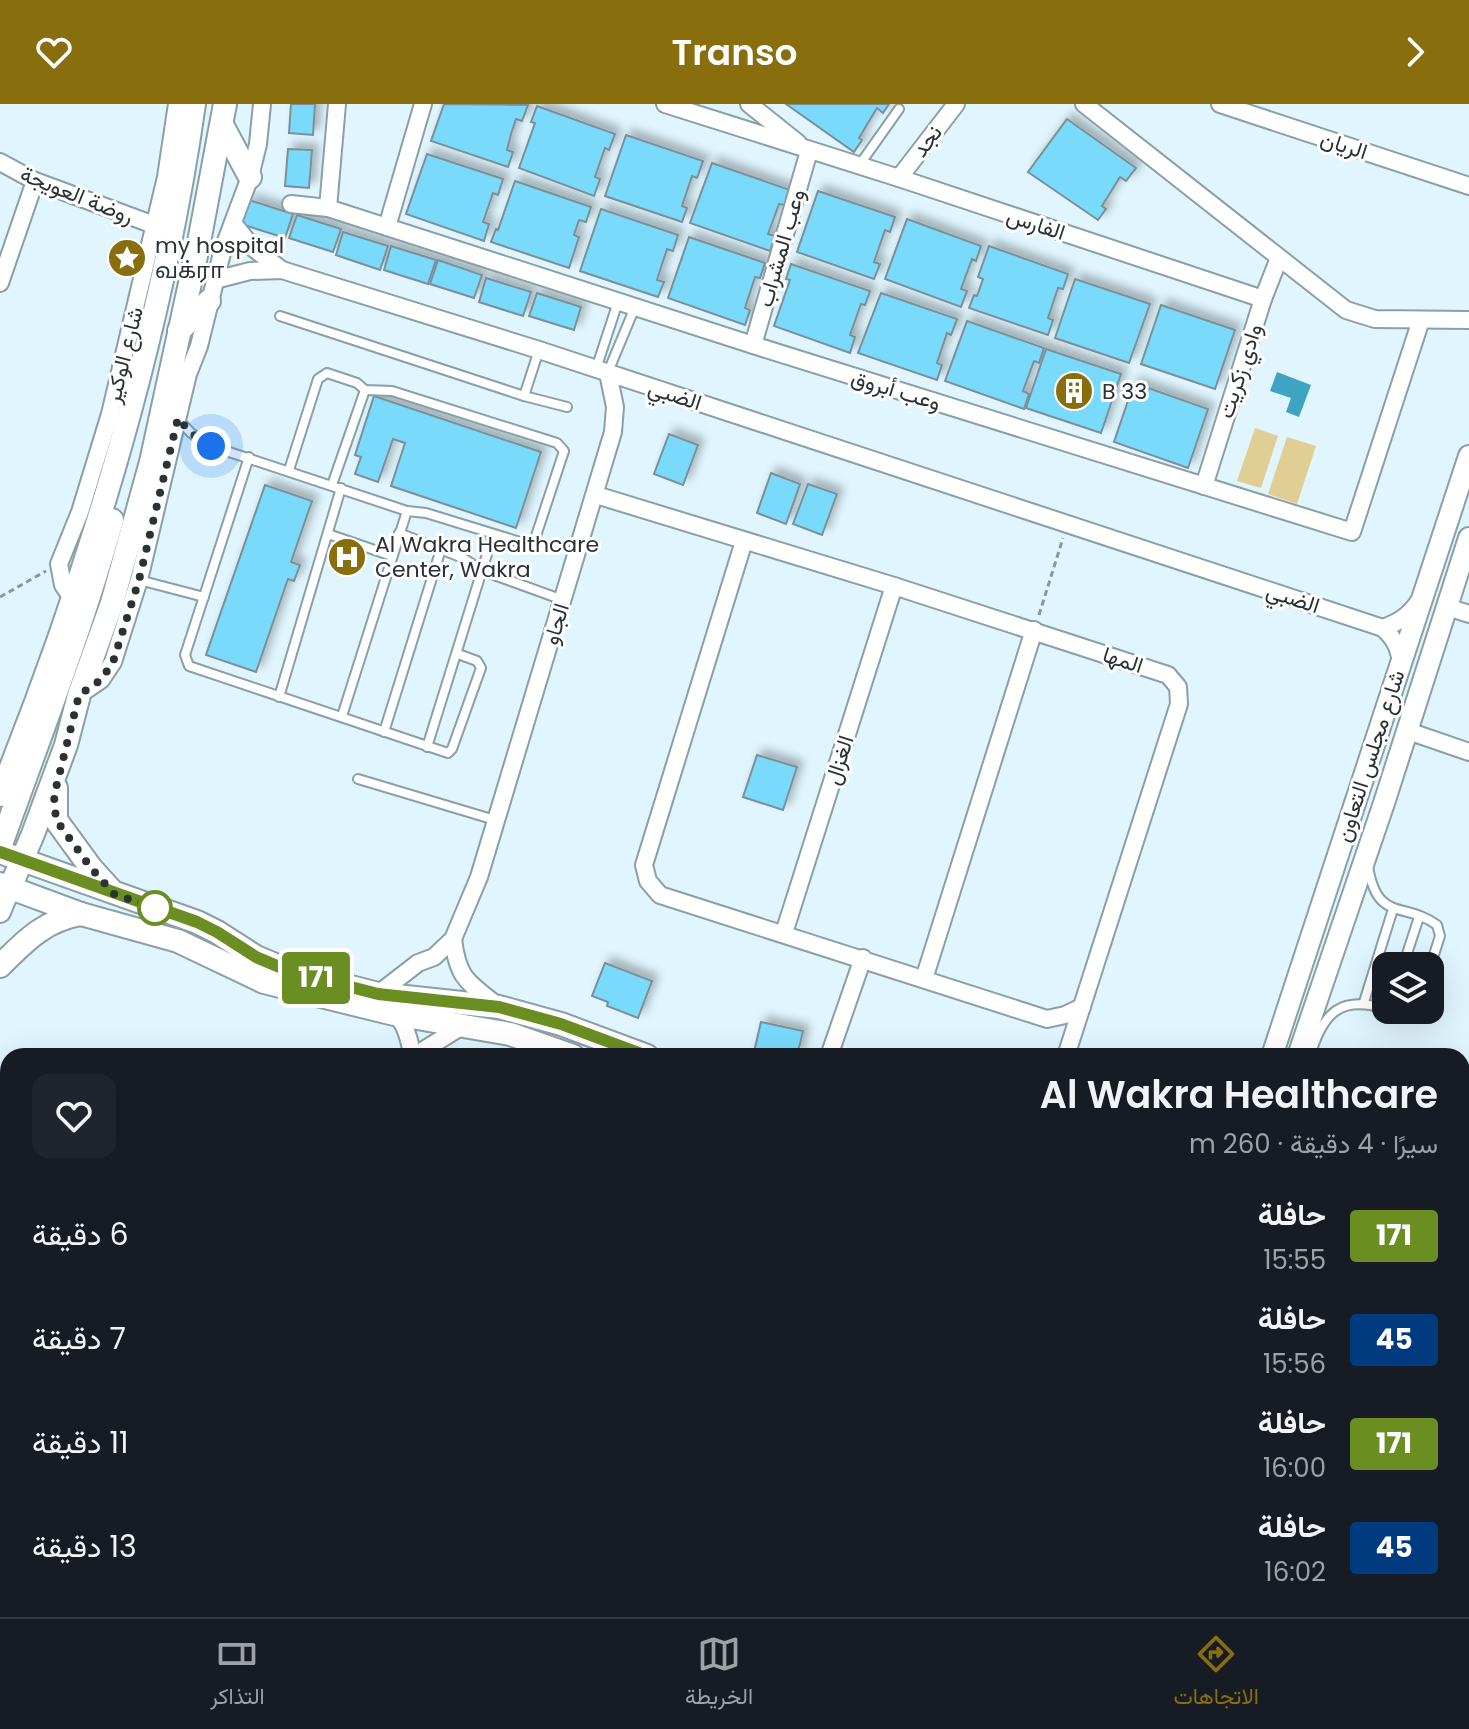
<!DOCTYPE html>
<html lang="ar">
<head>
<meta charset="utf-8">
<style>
  :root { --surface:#171b24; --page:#20242c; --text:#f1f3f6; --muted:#9ea1a6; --line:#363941; --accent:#886e0d }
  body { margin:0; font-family:Poppins,Vazirmatn,"Noto Sans Tamil",sans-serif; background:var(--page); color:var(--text); direction:rtl; height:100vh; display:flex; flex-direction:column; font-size:30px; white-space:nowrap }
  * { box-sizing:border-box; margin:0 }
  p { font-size:26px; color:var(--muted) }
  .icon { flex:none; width:44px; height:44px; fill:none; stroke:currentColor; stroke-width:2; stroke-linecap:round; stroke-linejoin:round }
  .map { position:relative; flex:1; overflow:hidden; direction:ltr }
  .drawer { position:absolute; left:0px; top:944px; width:1470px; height:570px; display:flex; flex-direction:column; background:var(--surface); border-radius:24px 24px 0 0; box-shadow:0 8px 32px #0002; direction:rtl }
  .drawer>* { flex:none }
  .badge { padding:0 16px; border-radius:6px; font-size:28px; line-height:52px }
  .fabs { position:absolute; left:1372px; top:848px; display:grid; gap:16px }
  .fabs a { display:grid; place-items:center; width:72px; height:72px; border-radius:16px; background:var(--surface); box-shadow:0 8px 32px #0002; font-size:40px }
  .you { position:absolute; width:40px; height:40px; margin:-20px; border:6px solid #fff; border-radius:50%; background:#1a73e8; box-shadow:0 0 0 12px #1a73e833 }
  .map>.badge { position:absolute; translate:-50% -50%; box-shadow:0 0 0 4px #fff }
  .round { display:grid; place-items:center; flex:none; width:84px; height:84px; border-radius:16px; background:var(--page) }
  .headline { display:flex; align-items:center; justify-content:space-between; height:136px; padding:0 32px }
  h1 { font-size:38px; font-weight:600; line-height:60px }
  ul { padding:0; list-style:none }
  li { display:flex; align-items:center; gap:24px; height:104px; padding:0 32px }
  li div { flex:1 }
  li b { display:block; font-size:30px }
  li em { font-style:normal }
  li .badge { min-width:88px; font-weight:700; text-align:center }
  header { display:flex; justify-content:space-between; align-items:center; height:104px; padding:0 32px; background:var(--accent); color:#fff; font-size:36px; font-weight:600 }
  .dock { display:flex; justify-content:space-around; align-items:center; height:112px; border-top:2px solid var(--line); background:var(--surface); font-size:22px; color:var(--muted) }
  .dock a { display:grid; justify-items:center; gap:4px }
  .dock .selected { color:var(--accent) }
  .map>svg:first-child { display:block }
</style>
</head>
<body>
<header><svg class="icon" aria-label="forward" viewBox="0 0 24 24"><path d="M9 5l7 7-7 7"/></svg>Transo<svg class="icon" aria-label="heart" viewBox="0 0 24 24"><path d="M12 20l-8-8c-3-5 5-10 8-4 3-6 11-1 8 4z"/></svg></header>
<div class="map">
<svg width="1469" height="1513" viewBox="0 0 1469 1513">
  <defs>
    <filter id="shadow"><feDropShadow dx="6" dy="-6" stdDeviation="4" flood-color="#0004"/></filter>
  </defs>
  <rect width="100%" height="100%" fill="#e0f5fe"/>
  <g fill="#e1ce94">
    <path d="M1255,324L1278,332L1261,384L1237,377Z"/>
    <path d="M1287,333L1316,342L1297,400L1268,390Z"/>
    <path d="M0,1392L8,1397V1506H67L63,1513H0Z"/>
  </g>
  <path fill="#3fa3c4" d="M1277,268L1311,281L1299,313L1286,308L1291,294L1270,287Z"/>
  <g fill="#7adafc" stroke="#7c8f97" stroke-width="2" filter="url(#shadow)">
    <path d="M291,0H315L313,31L289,29Z"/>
    <path d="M444,0L528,1L522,17L516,15L511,30L507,46L513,48L508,63L431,37Z"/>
    <path d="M786,0H889L883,9L877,4L859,34L862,36L854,48Z"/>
    <path d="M537,2L615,30L609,46L605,44L595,73L600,75L594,92L519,64L535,19L531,18Z"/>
    <path d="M1067,15L1136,64L1126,77L1120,73L1102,102L1106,105L1098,116L1028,68Z"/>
    <path d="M626,31L703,57L697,74L692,72L682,102L687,104L682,118L605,92Z"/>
    <path d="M288,45L312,46L309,84L285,82Z"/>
    <path d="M427,50L503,75L498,91L493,89L483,118L489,120L484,137L406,110Z"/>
    <path d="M712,59L790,86L785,101L779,100L768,130L775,132L770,147L690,119Z"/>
    <path d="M515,77L591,103L586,118L579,116L574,131L579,133L569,164L491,138L496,125L498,126Z"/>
    <path d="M818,87L895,113L890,128L885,126L874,158L880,160L874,175L797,148Z"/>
    <path d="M249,96L293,110L285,134L241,120Z"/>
    <path d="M601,105L678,131L673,147L667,145L657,176L664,178L658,193L580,167Z"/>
    <path d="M297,111L341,125L333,148L289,134Z"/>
    <path d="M907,115L981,142L976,157L972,155L961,185L967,187L961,203L885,175Z"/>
    <path d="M343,128L388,142L380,166L336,151Z"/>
    <path d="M689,133L765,159L760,174L755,173L745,204L750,206L745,221L668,194Z"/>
    <path d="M391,142L436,156L428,180L384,166Z"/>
    <path d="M989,142L1068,170L1063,185L1058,184L1048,214L1053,216L1048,231L969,204L974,191L977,192L983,175L978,173Z"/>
    <path d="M438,156L482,171L474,194L430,180Z"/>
    <path d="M791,160L870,187L865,201L861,200L850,231L855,233L850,249L774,222L790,176L786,175Z"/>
    <path d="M486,174L531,188L523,212L479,198Z"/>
    <path d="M1075,175L1150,200L1129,259L1055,234Z"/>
    <path d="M537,189L581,203L574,226L529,212Z"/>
    <path d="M881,189L957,215L951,231L947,229L937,259L942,261L937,276L858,249Z"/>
    <path d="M1161,201L1235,226L1215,285L1141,260Z"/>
    <path d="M967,217L1044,244L1039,259L1034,257L1023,287L1029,290L1024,305L945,277Z"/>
    <path d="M1046,245L1121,270L1101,329L1026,304Z"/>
    <path d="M1134,279L1208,305L1188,364L1114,338Z"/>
    <path d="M374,292L541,348L516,424L391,382L405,339L393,335L378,378L355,370L361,353L355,351Z"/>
    <path d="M669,330L698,341L683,381L654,370Z"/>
    <path d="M771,369L800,380L786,420L757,409Z"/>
    <path d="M808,380L837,390L822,431L793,420Z"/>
    <path d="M265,381L312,397L291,458L300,461L294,477L288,475L256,568L206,551Z"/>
    <path d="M757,651L797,663L783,706L743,693Z"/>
    <path d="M605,859L652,877L638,914L607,902L608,898L592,892Z"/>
    <path d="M761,918L803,927L797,952H753Z"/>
  </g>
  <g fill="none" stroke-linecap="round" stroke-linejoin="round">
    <defs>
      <g id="service">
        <path d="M858,63L899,5"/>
        <path d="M280,212L524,292L567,303"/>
        <path d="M596,265L618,198"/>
        <path d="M608,268L635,203"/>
        <path d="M524,292L539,246"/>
        <path d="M178,315L191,329L211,342L407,407L426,409L530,441L534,438L564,347L557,339L392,287L365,286L357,279L327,269L318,275L289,366"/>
        <path d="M249,353L185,551L189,562L448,649L452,645L481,564L477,557L458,550"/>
        <path d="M332,381L365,286"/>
        <path d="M399,429L463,454L483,467L563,496"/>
        <path d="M328,430L392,452"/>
        <path d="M139,476L204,493"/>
        <path d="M279,593L341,384"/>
        <path d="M342,612L407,407"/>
        <path d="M384,628L441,445"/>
        <path d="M427,643L493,431"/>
        <path d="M358,675L495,716"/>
        <path d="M1368,762C1377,819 1404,797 1437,821L1440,832L1430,863"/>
        <path d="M1403,862L1419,813"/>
        <path d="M1364,898L1393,805"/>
        <path d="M1391,906L1405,909L1415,906"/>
        <path d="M1310,952C1323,908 1341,891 1386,905"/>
        <path d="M770,1506L775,1509"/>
      </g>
      <g id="minor">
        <path d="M337,0L328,104L753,241L1352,428L1421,216"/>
        <path d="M665,0L899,74L1263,195"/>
        <path d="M749,0L798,39"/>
        <path d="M1084,0L1346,206L1375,215L1469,216"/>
        <path d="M1220,0L1469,82"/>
        <path d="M0,58L35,77L154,121"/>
        <path d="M899,74L956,0"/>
        <path d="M291,100L328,104"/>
        <path d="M233,119L253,144L282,166"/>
        <path d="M387,123L423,0"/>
        <path d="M215,176L250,167L282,166L539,246L1383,524C1394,534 1398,542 1401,557"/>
        <path d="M0,179L35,77"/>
        <path d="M753,241L809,47"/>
        <path d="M1204,382L1263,195L1279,154"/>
        <path d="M596,391L894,482L1168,571L1178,583L1179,600L1066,952"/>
        <path d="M744,437L644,761L648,777L660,791L1047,915L1065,911L1082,903"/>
        <path d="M72,494L63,481L59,460L80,408L110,310L166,73L177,0"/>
        <path d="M1447,503L1469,510"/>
        <path d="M1383,524C1399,518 1409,512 1419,497"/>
        <path d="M79,591L101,576L113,558L139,476L188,270L199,242L223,145L250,73L258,40L262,0"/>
        <path d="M1408,627L1469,648"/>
        <path d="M784,829L894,482"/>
        <path d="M453,835C458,876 468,878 499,903"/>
        <path d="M924,875L1034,526"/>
        <path d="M378,890L418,859L434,853L453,835L479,773L613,328L615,303L608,269"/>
        <path d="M394,910C407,919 409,938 413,952"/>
        <path d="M414,952L464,921"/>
        <path d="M829,952L863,854"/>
        <path d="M1462,1248L1469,1252"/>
        <path d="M0,1303L8,1309"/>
        <path d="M1462,1476L1469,1465"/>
        <path d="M439,1506L452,1513"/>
        <path d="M173,1513L177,1506"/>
      </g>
      <g id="tertiary">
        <path d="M0,808L10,784"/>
        <path d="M1272,952L1469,352"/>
        <path d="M1298,952L1384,699L1469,434"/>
        <path d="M1462,1499L1469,1505"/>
      </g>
      <g id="secondary">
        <path d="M222,21L250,73"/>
        <path d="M179,227L209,197"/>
        <path d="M56,684V716L91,764L111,786"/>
        <path d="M0,691C89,470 160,237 194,0"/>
        <path d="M0,743C39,634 81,527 112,416"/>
        <path d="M0,748L197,818L217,828L256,853L289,867L378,890L499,903L561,920L647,952"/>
        <path d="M0,780L81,810L178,837L264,878L394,910L510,930L573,952"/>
        <path d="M10,784L33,730L66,641L79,591L112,499L151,358L199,138L225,0"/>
        <path d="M0,862C25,837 45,816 81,810"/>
        <path d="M828,1513L834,1506"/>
        <path d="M884,1513L890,1506"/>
      </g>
    </defs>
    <use href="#service" stroke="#8b9fa7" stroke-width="12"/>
    <use href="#minor" stroke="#8b9fa7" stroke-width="20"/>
    <use href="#tertiary" stroke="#8b9fa7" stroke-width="24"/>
    <use href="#secondary" stroke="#8b9fa7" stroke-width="26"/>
    <g stroke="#89989e" stroke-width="3" stroke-dasharray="6 4" stroke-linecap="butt">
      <path d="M0,493L46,467"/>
      <path d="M1039,511L1063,434"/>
    </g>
    <use href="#service" stroke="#fff" stroke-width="8"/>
    <use href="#minor" stroke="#fff" stroke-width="16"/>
    <use href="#tertiary" stroke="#fff" stroke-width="20"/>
    <use href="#secondary" stroke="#fff" stroke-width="22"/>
  </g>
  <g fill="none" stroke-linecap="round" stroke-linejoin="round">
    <defs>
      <path id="line" d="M0,748L197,818L217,828L256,853L289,867L378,890L499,903L561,920L647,952"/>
    </defs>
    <use href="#line" stroke="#fff" stroke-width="18"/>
    <use href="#line" stroke="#6b8e23" stroke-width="12"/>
    <path stroke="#2a3235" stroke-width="8" stroke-dasharray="0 14.4" d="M155,804L114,790L91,764L56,716L54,692L79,591L101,576L113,558L139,476L178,314L191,329L211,342"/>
  </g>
  <defs>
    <symbol id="sight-disc" viewBox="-11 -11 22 22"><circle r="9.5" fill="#886e0d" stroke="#fefefe"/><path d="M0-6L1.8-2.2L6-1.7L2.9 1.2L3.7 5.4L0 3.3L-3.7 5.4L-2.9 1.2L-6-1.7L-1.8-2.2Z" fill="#fff"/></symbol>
    <symbol id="building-disc" viewBox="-11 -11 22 22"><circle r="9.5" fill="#886e0d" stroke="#fefefe"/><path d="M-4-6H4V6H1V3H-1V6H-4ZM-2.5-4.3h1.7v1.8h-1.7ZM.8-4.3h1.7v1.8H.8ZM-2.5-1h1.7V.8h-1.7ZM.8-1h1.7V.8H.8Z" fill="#fff"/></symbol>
    <symbol id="hospital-disc" viewBox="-11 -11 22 22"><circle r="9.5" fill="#886e0d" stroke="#fefefe"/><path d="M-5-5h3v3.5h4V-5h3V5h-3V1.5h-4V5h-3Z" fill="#fff"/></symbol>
  </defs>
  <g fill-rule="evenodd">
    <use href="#sight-disc" x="105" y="132" width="44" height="44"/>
    <use href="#building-disc" x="1052" y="265" width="44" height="44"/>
    <use href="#hospital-disc" x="325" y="431" width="44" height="44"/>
  </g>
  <circle fill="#fff" stroke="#6b8e23" stroke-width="4" cx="155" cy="804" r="16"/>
  <g text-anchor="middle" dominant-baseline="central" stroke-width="6" stroke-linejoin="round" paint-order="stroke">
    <g font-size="22" fill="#2a3235" stroke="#fefefe">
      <text transform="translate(927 37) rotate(-53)">نجد</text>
      <text transform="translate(1344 41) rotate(18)">الريان</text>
      <text transform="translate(77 91) rotate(22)">روضة العويجة</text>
      <text transform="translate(1036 120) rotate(18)">الفارس</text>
      <text transform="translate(781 144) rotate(-74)">وعب المشراب</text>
      <text transform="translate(124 251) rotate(-76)">شارع الوكير</text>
      <text transform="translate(1240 267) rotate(-72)">وادي زكريت</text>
      <text transform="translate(896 286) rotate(17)">وعب أبروق</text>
      <text transform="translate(675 291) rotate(18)">الضبي</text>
      <text transform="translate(1293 494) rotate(18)">الضبي</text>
      <text transform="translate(556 520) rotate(-73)">الجاو</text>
      <text transform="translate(1123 556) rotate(18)">المها</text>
      <text transform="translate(1370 652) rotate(-72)">شارع مجلس التعاون</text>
      <text transform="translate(839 656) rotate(-72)">الغزال</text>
    </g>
    <g font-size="22" fill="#2a3235" stroke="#fefefe" text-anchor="start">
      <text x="155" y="141">my hospital<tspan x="155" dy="25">வக்ரா</tspan></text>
      <text x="1102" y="287">B 33</text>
      <text x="375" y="440">Al Wakra Healthcare<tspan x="375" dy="25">Center, Wakra</tspan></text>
    </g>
  </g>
</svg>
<div class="fabs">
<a><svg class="icon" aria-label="layers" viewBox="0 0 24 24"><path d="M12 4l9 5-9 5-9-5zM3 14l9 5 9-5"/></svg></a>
</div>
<div class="you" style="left:211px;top:342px"></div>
<b class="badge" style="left:316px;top:874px;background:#6b8e23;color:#fff">171</b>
<section class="drawer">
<div class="headline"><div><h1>Al Wakra Healthcare</h1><p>سيرًا · 4 دقيقة · 260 m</p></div><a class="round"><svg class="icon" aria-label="heart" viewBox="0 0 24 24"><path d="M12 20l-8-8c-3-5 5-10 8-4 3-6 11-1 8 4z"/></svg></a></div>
<ul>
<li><span class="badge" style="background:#6b8e23;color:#fff">171</span><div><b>حافلة</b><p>15:55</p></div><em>6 دقيقة</em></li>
<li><span class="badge" style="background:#003b80;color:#fff">45</span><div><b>حافلة</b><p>15:56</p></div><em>7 دقيقة</em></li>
<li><span class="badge" style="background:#6b8e23;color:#fff">171</span><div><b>حافلة</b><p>16:00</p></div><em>11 دقيقة</em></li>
<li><span class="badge" style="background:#003b80;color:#fff">45</span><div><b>حافلة</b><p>16:02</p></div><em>13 دقيقة</em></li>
</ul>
</section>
</div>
<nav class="dock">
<a class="selected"><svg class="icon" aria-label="directions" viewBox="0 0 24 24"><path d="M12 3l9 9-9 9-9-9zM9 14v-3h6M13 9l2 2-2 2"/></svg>الاتجاهات</a>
<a><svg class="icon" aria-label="map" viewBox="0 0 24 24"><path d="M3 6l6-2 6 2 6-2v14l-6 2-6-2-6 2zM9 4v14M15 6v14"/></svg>الخريطة</a>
<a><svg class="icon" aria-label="tickets" viewBox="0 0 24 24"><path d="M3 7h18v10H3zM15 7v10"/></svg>التذاكر</a>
</nav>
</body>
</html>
